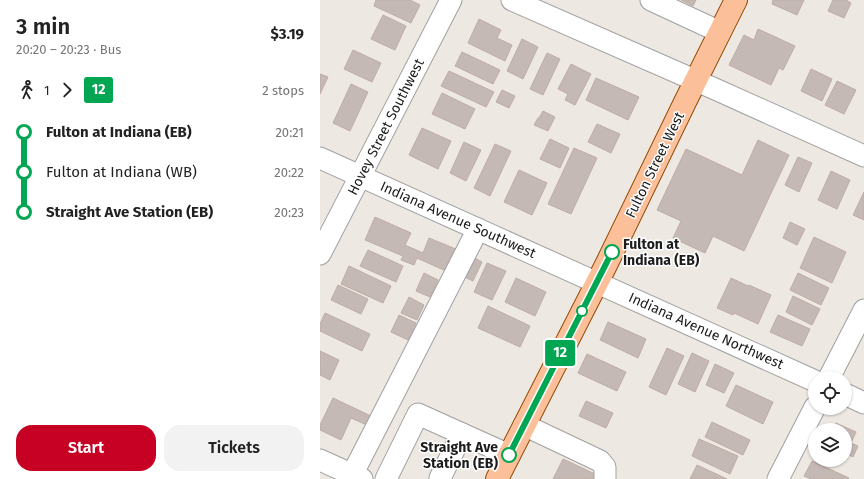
<!DOCTYPE html>
<html lang="en">
<head>
<meta charset="utf-8">
<style>
  :root { --surface:#fff; --page:#f2f2f2; --text:#222; --muted:#767676; --accent:#c70124 }
  body { margin:0; font-family:"Fira Sans",sans-serif; background:var(--page); color:var(--text); height:100vh; display:flex; flex-direction:column; font-size:15px; white-space:nowrap }
  * { box-sizing:border-box; margin:0 }
  p { font-size:13px; color:var(--muted) }
  .icon { flex:none; width:22px; height:22px; fill:none; stroke:currentColor; stroke-width:2; stroke-linecap:round; stroke-linejoin:round }
  .map { position:relative; flex:1; overflow:hidden }
  .sheet { display:flex; flex-direction:column; background:var(--surface); width:320px }
  .sheet>* { flex:none }
  .badge { padding:0 8px; border-radius:3px; font-size:14px; line-height:26px }
  .fabs { position:absolute; left:488px; top:371px; display:grid; gap:8px }
  .fabs a { display:grid; place-items:center; width:44px; height:44px; border-radius:50%; background:var(--surface); box-shadow:0 1px 3px #0004; font-size:20px }
  .map>.badge { position:absolute; translate:-50% -50%; box-shadow:0 0 0 2px #fff }
  .legs { display:flex; align-items:center; gap:6px; height:44px; padding:0 16px; font-size:13px }
  .legs p { margin-inline-start:auto }
  .headline { display:flex; align-items:center; justify-content:space-between; height:68px; padding:0 16px }
  h1 { font-size:22px; font-weight:600; line-height:30px }
  .action { display:flex; gap:8px; margin-top:auto; padding:8px 16px }
  .action a { flex:1; height:46px; border-radius:16px; background:var(--accent); color:#fff; font-size:16px; font-weight:600; line-height:46px; text-align:center }
  .action a+a { background:var(--page); color:var(--text) }
  ul { padding:0 16px; list-style:none }
  li { display:flex; align-items:center; gap:14px; height:40px; font-size:15px }
  li i { display:grid; place-items:center; width:6px; height:100%; margin:0 5px; background:currentColor }
  li i::after { content:''; width:10px; height:10px; margin:-5px; border:3px solid; border-radius:50%; background:var(--surface) }
  li p { margin-inline-start:auto }
  li:first-child i { background:linear-gradient(#0000 50%,currentColor 0) }
  li:last-child i { background:linear-gradient(currentColor 50%,#0000 0) }
  main { display:flex; flex:1; min-height:0 }
  .map>svg:first-child { display:block }
</style>
</head>
<body>
<main>
<section class="sheet">
<div class="headline"><div><h1>3 min</h1><p>20:20 – 20:23 · Bus</p></div><b>$3.19</b></div>
<div class="legs"><svg class="icon" aria-label="walk" viewBox="0 0 24 24"><circle cx="13" cy="4" r="2"/><path d="M13 8l-2 6 4 7M11 14l-3 7M7 12l3-4h3l4 4"/></svg>1<svg class="icon" aria-label="forward" viewBox="0 0 24 24"><path d="M9 5l7 7-7 7"/></svg><b class="badge" style="background:#00a651;color:#fff">12</b><p>2 stops</p></div>
<ul>
<li><i style="color:#00a651"></i><b>Fulton at Indiana (EB)</b><p>20:21</p></li>
<li><i style="color:#00a651"></i><span>Fulton at Indiana (WB)</span><p>20:22</p></li>
<li><i style="color:#00a651"></i><b>Straight Ave Station (EB)</b><p>20:23</p></li>
</ul>
<div class="action"><a>Start</a><a>Tickets</a></div>
</section>
<div class="map">
<svg width="544" height="479" viewBox="0 0 544 479">
  <rect width="100%" height="100%" fill="#eee8e2"/>
  <g fill="#c5b9b5" stroke="#bfaca5">
    <path d="M56,0H90L100,5L91,23L54,6Z"/>
    <path d="M361,0H376L373,6Z"/>
    <path d="M453,0H484L477,15L452,4Z"/>
    <path d="M513,0H526L531,3L524,18L508,11Z"/>
    <path d="M63,15L86,26L75,50L51,39Z"/>
    <path d="M159,19L181,30L177,38L192,45L185,61L148,43Z"/>
    <path d="M438,29L475,46L463,70L459,68L451,85L409,65L424,35L434,40Z"/>
    <path d="M202,39L218,47L203,79L187,71Z"/>
    <path d="M33,50L61,63L52,82L24,69Z"/>
    <path d="M142,52L180,70L173,84L135,66Z"/>
    <path d="M227,53L240,59L223,95L210,89Z"/>
    <path d="M251,64L271,74L255,105L245,100L248,94L238,89Z"/>
    <path d="M491,69L512,79L502,101L481,91Z"/>
    <path d="M129,71L174,92L166,107L121,86Z"/>
    <path d="M0,74L8,77L0,94Z"/>
    <path d="M276,78L319,97L308,120L266,100Z"/>
    <path d="M517,81L536,90L524,114L505,105Z"/>
    <path d="M31,84L48,92L30,131L13,123Z"/>
    <path d="M182,90L195,96L189,108L176,102Z"/>
    <path d="M122,93L155,109L145,129L112,114Z"/>
    <path d="M223,111L235,117L228,131L214,125L218,118H219Z"/>
    <path d="M277,124L300,134L291,153L268,142Z"/>
    <path d="M102,128L131,141L118,169L89,155Z"/>
    <path d="M230,139L249,148L240,168L220,159Z"/>
    <path d="M438,140L469,155L424,251L393,236L385,253L353,238L361,221L337,210L366,149L422,175Z"/>
    <path d="M144,142L161,150L146,181L130,173Z"/>
    <path d="M175,144L191,151L170,196L154,188Z"/>
    <path d="M254,148L277,158L251,214L228,204Z"/>
    <path d="M478,157L492,163L479,192L465,185Z"/>
    <path d="M199,170L227,183L212,215L184,202Z"/>
    <path d="M511,171L530,180L517,209L498,200Z"/>
    <path d="M544,192V220L533,215Z"/>
    <path d="M55,217L91,233L85,245L103,253L109,238L138,250L128,272L97,258L94,265L81,260L83,256L45,240Z"/>
    <path d="M470,222L485,229L477,245L463,238Z"/>
    <path d="M494,237L526,252L512,283L480,268Z"/>
    <path d="M48,250L83,266L76,282L40,266Z"/>
    <path d="M147,254L162,262L153,281L138,274Z"/>
    <path d="M167,263L186,271L172,300L154,292Z"/>
    <path d="M29,266L71,286L63,303L21,284Z"/>
    <path d="M104,273L118,280L110,297L96,291Z"/>
    <path d="M478,273L509,288L501,305L470,290Z"/>
    <path d="M196,278L226,292L215,316L185,302Z"/>
    <path d="M411,278L428,286L429,285L451,295L438,324L414,313L413,315L397,308Z"/>
    <path d="M18,285L48,299L41,314L11,300Z"/>
    <path d="M473,296L500,309L492,325L466,312Z"/>
    <path d="M89,297L104,305L97,320L81,313Z"/>
    <path d="M168,306L210,326L200,347L158,328Z"/>
    <path d="M5,313L50,334L42,351L0,331V324Z"/>
    <path d="M79,315L96,323L88,340L71,332Z"/>
    <path d="M458,315L490,329L482,346L450,332Z"/>
    <path d="M288,322L326,339L318,358L280,340Z"/>
    <path d="M347,348L364,356L346,395L329,387Z"/>
    <path d="M0,351L19,360L10,380L0,375Z"/>
    <path d="M372,353L389,361L375,392L358,384Z"/>
    <path d="M267,354L306,372L297,391L258,373Z"/>
    <path d="M395,364L414,373L404,393L386,385Z"/>
    <path d="M416,385L453,402L443,424L406,406Z"/>
    <path d="M13,398L53,417L49,426L31,418L21,440L0,430V425Z"/>
    <path d="M266,401L293,413L286,428L259,416Z"/>
    <path d="M392,422L430,440L423,455L385,437Z"/>
    <path d="M516,423L536,432L531,443L538,446L533,457L525,453V430H513Z"/>
    <path d="M379,439L418,456L410,474L372,456Z"/>
    <path d="M243,459L275,474L273,479H233Z"/>
    <path d="M492,461L529,478L528,479H491L484,476Z"/>
    <path d="M377,465L407,479H370Z"/>
  </g>
  <g fill="none" stroke-linecap="round" stroke-linejoin="round">
    <defs>
      <g id="minor">
        <path d="M192,0L395,89L544,156"/>
        <path d="M331,0L400,32"/>
        <path d="M0,158L495,381"/>
        <path d="M0,254L131,0"/>
        <path d="M509,378L544,310"/>
        <path d="M525,394L544,403"/>
        <path d="M204,425L280,461L285,467V479"/>
        <path d="M0,460L42,479"/>
        <path d="M32,475L158,229"/>
        <path d="M120,478L142,434"/>
        <path d="M66,479L98,414L189,455"/>
        <path d="M458,479L495,407"/>
      </g>
      <path id="major" d="M177,479L286,265L366,100L416,0"/>
    </defs>
    <use href="#minor" stroke="#a0a0a0" stroke-width="23"/>
    <use href="#major" stroke="#944a01" stroke-width="24"/>
    <use href="#minor" stroke="#fff" stroke-width="21"/>
    <use href="#major" stroke="#fbc09a" stroke-width="22"/>
  </g>
  <g fill="none" stroke-linecap="round" stroke-linejoin="round">
    <defs>
      <path id="line-1" d="M189,455L292,252"/>
    </defs>
    <use href="#line-1" stroke="#fff" stroke-width="9"/>
    <use href="#line-1" stroke="#00a651" stroke-width="6"/>
  </g>
  <g fill="#fff" stroke="#00a651" stroke-width="2">
    <circle cx="292" cy="252" r="7"/>
    <circle cx="262" cy="311" r="5"/>
    <circle cx="189" cy="455" r="7"/>
  </g>
  <g text-anchor="middle" dominant-baseline="central" stroke-width="3" stroke-linejoin="round" paint-order="stroke">
    <g font-size="14" fill="#1c1c1c" stroke="#fff">
      <text transform="translate(66 127) rotate(-63)">Hovey Street Southwest</text>
      <text transform="translate(335 165) rotate(-64)">Fulton Street West</text>
      <text transform="translate(138 220) rotate(24)">Indiana Avenue Southwest</text>
      <text transform="translate(386 331) rotate(24)">Indiana Avenue Northwest</text>
    </g>
    <g font-size="14" font-weight="bold" fill="#1c1c1c" stroke="#fff" text-anchor="start">
      <text x="303" y="244">Fulton at<tspan x="303" dy="16">Indiana (EB)</tspan></text>
      <text x="178" y="447" text-anchor="end">Straight Ave<tspan x="178" dy="16">Station (EB)</tspan></text>
    </g>
  </g>
</svg>
<div class="fabs">
<a><svg class="icon" aria-label="locate" viewBox="0 0 24 24"><circle cx="12" cy="12" r="6"/><path d="M12 2v4M12 18v4M2 12h4M18 12h4"/></svg></a>
<a><svg class="icon" aria-label="layers" viewBox="0 0 24 24"><path d="M12 4l9 5-9 5-9-5zM3 14l9 5 9-5"/></svg></a>
</div>
<b class="badge" style="left:240px;top:353px;background:#00a651;color:#fff">12</b>
</div>
</main>
</body>
</html>
